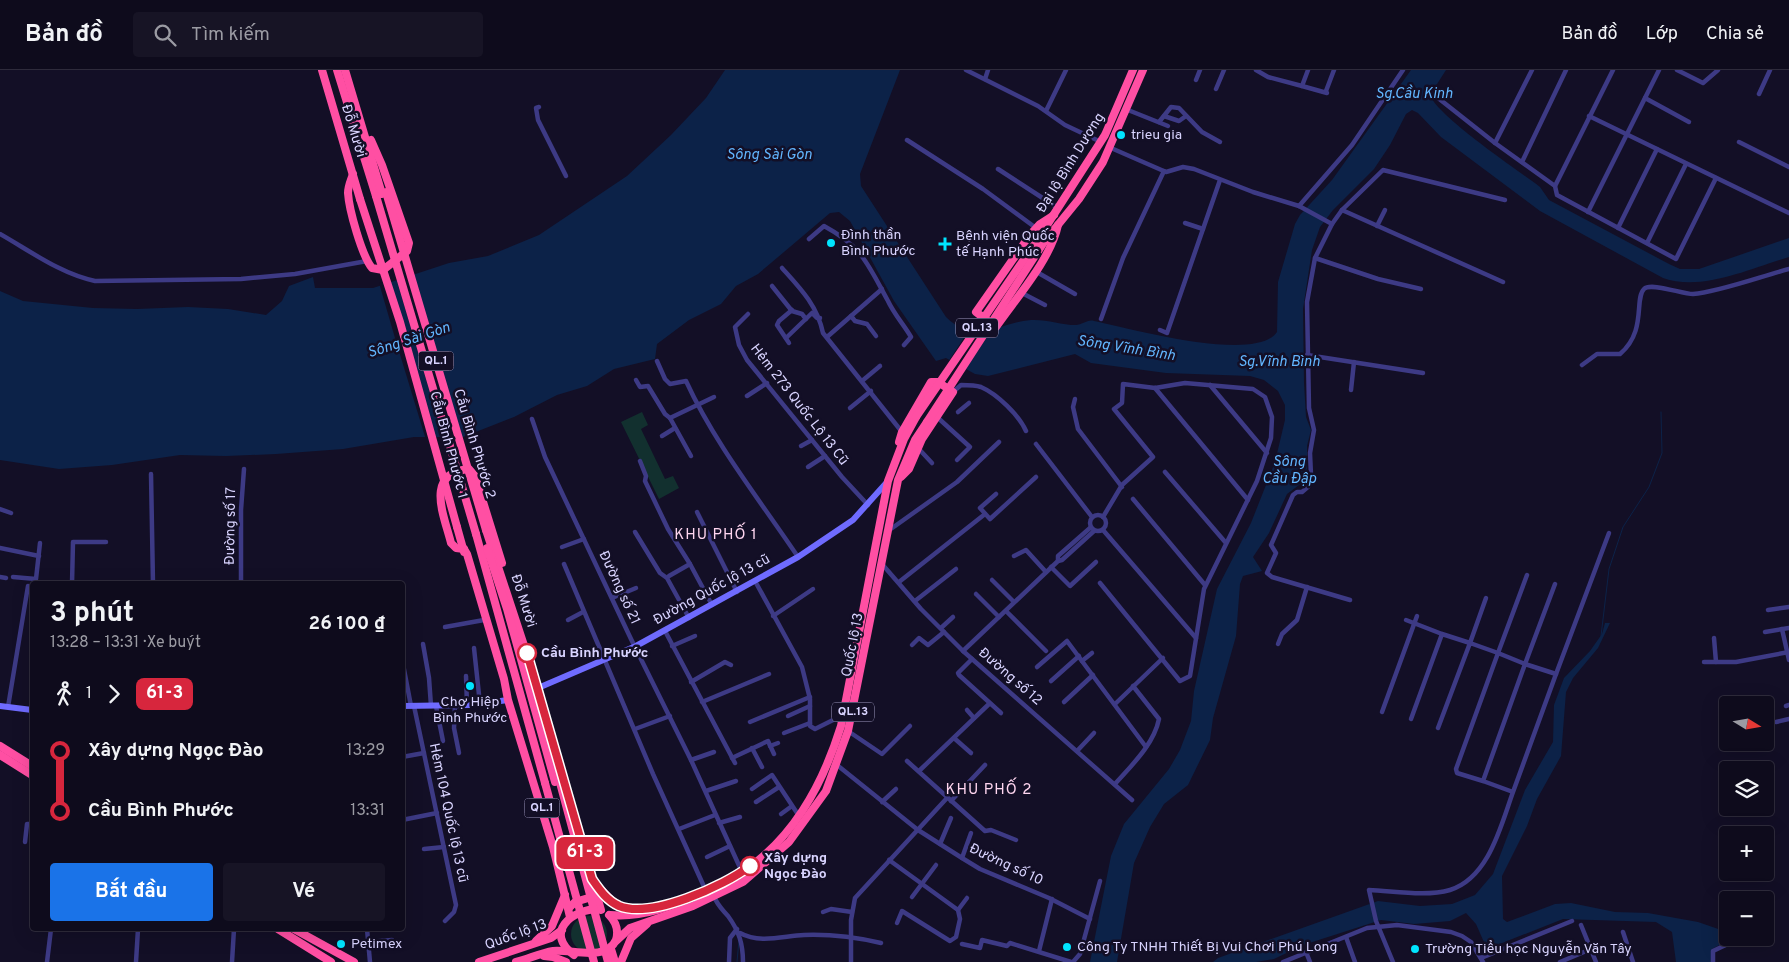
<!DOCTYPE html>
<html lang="vi">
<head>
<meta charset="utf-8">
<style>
  :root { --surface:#0e0b1c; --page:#171425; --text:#f1f3f6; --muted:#9b9ba3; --line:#2e2b3b; --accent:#1a73e8 }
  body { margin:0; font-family:Overpass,sans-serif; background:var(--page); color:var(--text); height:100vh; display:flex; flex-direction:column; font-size:19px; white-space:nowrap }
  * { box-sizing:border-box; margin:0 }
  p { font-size:16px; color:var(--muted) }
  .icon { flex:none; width:28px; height:28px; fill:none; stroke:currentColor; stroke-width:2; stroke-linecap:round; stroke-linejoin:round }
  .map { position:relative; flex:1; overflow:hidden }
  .drawer { position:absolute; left:30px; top:511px; width:375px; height:350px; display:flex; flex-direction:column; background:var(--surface); border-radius:5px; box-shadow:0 5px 20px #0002,0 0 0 1px var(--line) }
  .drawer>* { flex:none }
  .badge { padding:0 10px; border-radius:8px; font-size:18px; line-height:32px }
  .needle { width:32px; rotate:101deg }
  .tools { position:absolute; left:1719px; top:626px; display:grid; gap:10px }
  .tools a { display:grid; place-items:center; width:55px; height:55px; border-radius:5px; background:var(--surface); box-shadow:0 5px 20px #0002,0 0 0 1px var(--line); font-size:25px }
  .map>.badge { position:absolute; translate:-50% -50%; box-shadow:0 0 0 2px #fff }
  .legs { display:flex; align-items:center; gap:8px; height:55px; padding:0 20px; font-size:16px }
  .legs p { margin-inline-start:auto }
  .overview { display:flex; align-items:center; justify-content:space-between; height:85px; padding:0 20px }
  h1 { font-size:28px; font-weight:700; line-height:38px }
  .cta { display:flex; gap:10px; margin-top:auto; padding:10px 20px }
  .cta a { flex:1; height:58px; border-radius:5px; background:var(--accent); color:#fff; font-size:20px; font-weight:700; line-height:58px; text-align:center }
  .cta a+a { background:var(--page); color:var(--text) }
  ul { padding:0 20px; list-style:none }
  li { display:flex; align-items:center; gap:18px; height:60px; font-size:19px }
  li i { display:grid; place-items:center; width:8px; height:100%; margin:0 6px; background:currentColor }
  li i::after { content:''; width:12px; height:12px; margin:-6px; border:4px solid; border-radius:50%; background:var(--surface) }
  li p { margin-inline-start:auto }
  li:first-child i { background:linear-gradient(#0000 50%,currentColor 0) }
  li:last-child i { background:linear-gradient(currentColor 50%,#0000 0) }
  header { display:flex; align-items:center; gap:30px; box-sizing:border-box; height:70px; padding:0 25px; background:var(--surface); border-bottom:1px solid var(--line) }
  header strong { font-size:24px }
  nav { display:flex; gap:28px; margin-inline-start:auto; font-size:18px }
  .search { width:350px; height:45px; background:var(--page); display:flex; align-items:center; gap:12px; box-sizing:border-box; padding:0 18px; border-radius:5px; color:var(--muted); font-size:19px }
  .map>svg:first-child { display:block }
</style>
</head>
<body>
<header>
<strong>Bản đồ</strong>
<div class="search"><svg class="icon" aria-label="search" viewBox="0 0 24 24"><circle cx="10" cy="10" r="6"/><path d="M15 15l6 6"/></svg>Tìm kiếm</div>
<nav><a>Bản đồ</a><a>Lớp</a><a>Chia sẻ</a></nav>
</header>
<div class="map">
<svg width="1789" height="892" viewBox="0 0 1789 892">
  <rect width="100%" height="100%" fill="#130f26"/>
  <g fill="#12302f">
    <path d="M642,342L648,355L641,359L653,384L642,390L653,384L665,409L673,406L679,418L659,429L621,352Z"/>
    <circle cx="589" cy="864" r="18"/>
  </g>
  <g fill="#0c2248">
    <path d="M725,0H900L860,104L861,116L946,247C977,277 996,253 1031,250C1046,249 1061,255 1076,255C1082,255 1088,249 1094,251C1128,258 1256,294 1277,262L1278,212L1295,154L1300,145L1332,110L1411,0H1446L1430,25C1437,46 1519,101 1540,117L1549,130L1669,194L1680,199H1699L1789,168V187C1751,198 1702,222 1663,208L1540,141L1441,67L1418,43L1412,40L1406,44L1390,75L1374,99L1333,140L1320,157L1312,180L1303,239L1304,313L1306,347L1311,360L1307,376V400L1303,412L1287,424L1269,463L1253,487L1262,501L1243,506L1240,514L1236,566L1213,648L1210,670L1188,715L1164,734L1150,757L1134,793L1117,892H1090L1111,786L1124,754L1169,699L1180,680L1191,651L1194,621L1217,519L1251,453L1275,392L1285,350V335L1278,321L1264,310L1250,306L1166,303L1091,293L1075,284L988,306L975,304L946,288L936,291L894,231L850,151L839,142L830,143L758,204L736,216L721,234L689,250L657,274L655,289L614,299L587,316L557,325L514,347L463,367H414L343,379L276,384L226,386L180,385L112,395L59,399L0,390V221L23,231L93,238L137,239L188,237L228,239L266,245L282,231L289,216L313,207L315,218H373L449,193L488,186L539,165L627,106L671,65L706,28Z"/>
    <path d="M1605,553H1610L1598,578L1573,608L1566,622L1561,686L1537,729L1527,756L1502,806L1503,849L1507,852L1555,834L1571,833L1615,842L1648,843L1698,852L1727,862L1728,868H1732L1712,879L1711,892H1676L1672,862L1656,852L1563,849L1487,879L1476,854L1466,843L1450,851L1414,854L1381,850L1303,875L1274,889L1256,892H1213L1218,888L1378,831L1420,836L1452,834L1475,825L1493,804L1525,720L1553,672L1554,635L1564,608L1590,581L1602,564Z"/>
  </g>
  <g fill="#130f26">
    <path d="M412,204L461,370H444L396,208Z"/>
    <path d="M386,211L433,370H426L395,268L379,213Z"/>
    <path d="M994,257L964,301L948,292L969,260Z"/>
  </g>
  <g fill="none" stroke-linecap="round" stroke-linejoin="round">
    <g stroke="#0c2248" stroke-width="1">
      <path d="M1601,566L1609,499L1623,457L1649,417L1662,383L1661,342"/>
      <path d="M737,892L739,870"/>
    </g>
    <g stroke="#3d3a85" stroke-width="4.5">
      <path d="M966,0L1038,36L1065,55L1101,72"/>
      <path d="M1256,0L1268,7L1302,16L1308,0"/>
      <path d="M1677,0L1703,13L1718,0"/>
      <path d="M985,9L988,0"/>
      <path d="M1196,10L1200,0"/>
      <path d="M1302,16L1327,23"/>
      <path d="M1216,19L1224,0"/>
      <path d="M1326,21L1334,0"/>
      <path d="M1433,24L1495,73L1555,116L1557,125L1676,189L1716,108"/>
      <path d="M1759,24L1770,0"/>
      <path d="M1645,28L1689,52"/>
      <path d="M539,37L536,38L538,50L566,106"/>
      <path d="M1128,40L1168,56"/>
      <path d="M1046,41L1066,0"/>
      <path d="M1164,46L1179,51L1186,46"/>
      <path d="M1589,46L1789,143"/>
      <path d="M1159,52L1171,37L1179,38L1202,62L1220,72"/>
      <path d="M907,70L983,119L1036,158"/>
      <path d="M1739,72L1789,97"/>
      <path d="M1495,73L1532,0"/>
      <path d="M1111,78L1166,102L1183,97L1194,99L1253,122L1299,136L1332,154L1315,188L1307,232L1309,338L1314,360L1310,383L1311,405L1309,416L1302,422H1297L1293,425L1271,475L1276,483L1267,503L1272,507L1350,530"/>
      <path d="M1522,92L1566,0"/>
      <path d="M998,99L1058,138"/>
      <path d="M1555,116L1613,0"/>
      <path d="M1299,136L1352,75L1403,0"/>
      <path d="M1342,140L1503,212"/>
      <path d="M1588,142L1659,0"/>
      <path d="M1185,153L1203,159"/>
      <path d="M1332,154L1342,140L1383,100L1505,130"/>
      <path d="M1377,156L1385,140"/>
      <path d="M1618,158L1657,79"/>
      <path d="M0,164C30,181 61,204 95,211L241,209L295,204L367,191"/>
      <path d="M809,169L824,156C863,177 868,195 888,231C894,244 904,255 911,267L904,275"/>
      <path d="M1647,173L1686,94"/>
      <path d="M1315,188L1378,209L1421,219"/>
      <path d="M782,198C800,218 817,235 823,263L902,362"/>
      <path d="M1035,201L1075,224"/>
      <path d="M772,216L792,241L802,244L806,249"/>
      <path d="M1020,222L1045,235"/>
      <path d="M748,244L735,257L739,275L747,290L842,407L868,435"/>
      <path d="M851,246L855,251L867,254L876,266"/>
      <path d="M1101,249L1123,188L1164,101"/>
      <path d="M1160,260L1167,263L1220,110"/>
      <path d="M827,267L882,219"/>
      <path d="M786,268L812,243L817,248H820"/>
      <path d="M789,273L777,255L779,251L792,240"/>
      <path d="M1307,285L1423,303"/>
      <path d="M657,291L665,309L670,314L686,311C715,374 759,429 798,487"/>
      <path d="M1582,295L1597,284H1620C1647,261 1634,229 1644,219C1651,212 1682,224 1693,224C1719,222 1762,206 1789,199"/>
      <path d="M636,310L640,317L648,316L665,344L670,348L691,386"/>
      <path d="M862,311L880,296"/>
      <path d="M1210,315L1267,383"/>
      <path d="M1155,318L1248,430"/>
      <path d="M1351,320L1354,292"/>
      <path d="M953,322L961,315C967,315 975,315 981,317C997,324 1019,345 1026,361"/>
      <path d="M747,326L767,313"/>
      <path d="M1075,329L1073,337L1078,359L1122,417"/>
      <path d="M850,338L871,321"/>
      <path d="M958,342L969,333"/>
      <path d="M937,347L970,377L957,390"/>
      <path d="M670,348L714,327"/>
      <path d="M532,349L545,387L631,569L691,690L742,802"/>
      <path d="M662,366L675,358"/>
      <path d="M1036,374L1092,447"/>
      <path d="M801,376L812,370"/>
      <path d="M918,378L932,393"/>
      <path d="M640,391L646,406L645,411L668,459L690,494L712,535"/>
      <path d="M808,397L825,386"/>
      <path d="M1165,402L1226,473"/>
      <path d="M151,404L153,514"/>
      <path d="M996,424L980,438L990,449L1036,407"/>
      <path d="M1133,429L1205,515"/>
      <path d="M0,439L11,443"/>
      <path d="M697,442L737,522"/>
      <circle cx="1098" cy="453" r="8"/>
      <path d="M1103,460L1196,568"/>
      <path d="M888,461L957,412L999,372"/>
      <path d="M635,462L660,503L667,508L689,548"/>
      <path d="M562,477L584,469"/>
      <path d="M0,478L39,486"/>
      <path d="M1014,486L1026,480L1046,502"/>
      <path d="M1058,491V486L1090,458"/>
      <path d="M564,494L653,704L706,821"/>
      <path d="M882,494L921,539L963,581L1132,730"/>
      <path d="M1051,497L1070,516L1096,492"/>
      <path d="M669,506L690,494"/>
      <path d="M0,507L6,508"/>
      <path d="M13,507L36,509L40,473"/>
      <path d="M992,510L1014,532"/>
      <path d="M755,511L802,597L810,629V656L815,659L843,645"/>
      <path d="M899,512L985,444"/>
      <path d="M1100,513L1180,611L1190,606L1204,519L1257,411L1271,368L1272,347L1265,327L1253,319L1185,313L1155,318L1123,314L1122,333L1114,339L1153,387L1122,415L1103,447"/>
      <path d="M72,514L73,472H106"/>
      <path d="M241,514V440L244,399"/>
      <path d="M976,524L999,547"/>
      <path d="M612,528L636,518"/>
      <path d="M915,531L956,499"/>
      <path d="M1768,540L1789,537"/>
      <path d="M1006,541L1046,581"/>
      <path d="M773,546L813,519"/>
      <path d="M568,550L583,542"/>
      <path d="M1406,550L1442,564"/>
      <path d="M445,557L484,550"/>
      <path d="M941,558L953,547"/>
      <path d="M1782,559L1789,590"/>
      <path d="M665,561L735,693"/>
      <path d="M1765,562L1789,558"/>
      <path d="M1714,568L1716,592"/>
      <path d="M423,574L429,608L431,636"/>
      <path d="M1278,574L1282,564L1297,550L1307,517"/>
      <path d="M912,575L919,568L928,575L944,562"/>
      <path d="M672,576L695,566"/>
      <path d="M474,578L480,634"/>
      <path d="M963,581L1058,491L1062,490L1094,461"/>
      <path d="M402,589L411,636"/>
      <path d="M972,589L958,603L959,605L1001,643"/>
      <path d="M1082,591L1092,583"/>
      <path d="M1704,592H1736L1789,582"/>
      <path d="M1037,597L1067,571L1146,677"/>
      <path d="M1556,604L1609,463"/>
      <path d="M466,606L467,635"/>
      <path d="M1051,611L1079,586"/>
      <path d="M691,612L725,592L731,595"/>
      <path d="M702,632L769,604"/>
      <path d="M1064,632L1093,605"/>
      <path d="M1115,634L1163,588"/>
      <path d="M455,635L454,658L459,683"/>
      <path d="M414,636L456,835L454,842L445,851"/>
      <path d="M436,636L443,671"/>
      <path d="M1786,636L1789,635"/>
      <path d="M8,637L28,516"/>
      <path d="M967,640L974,648"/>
      <path d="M1382,642L1417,546"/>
      <path d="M788,646L810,636"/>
      <path d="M1411,649L1442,564L1470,573L1486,528"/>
      <path d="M750,652L810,627"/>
      <path d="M1776,652L1789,649"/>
      <path d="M1438,658L1470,573L1498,583L1527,505"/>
      <path d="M635,659L670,646"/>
      <path d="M848,661L882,684L910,656"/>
      <path d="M784,663L810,653"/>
      <path d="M954,668L971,683"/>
      <path d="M770,676L778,673"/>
      <path d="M752,678L762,697"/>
      <path d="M1077,681L1094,663"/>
      <path d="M402,687L424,683"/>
      <path d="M732,688L768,671L774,684"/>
      <path d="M691,690L714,682"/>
      <path d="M907,691L985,761L991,760L1016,770"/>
      <path d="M837,695L918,760L962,788L980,799L1049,828L1090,849"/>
      <path d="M919,701L989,634"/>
      <path d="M1483,711L1457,703L1456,699L1498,583L1525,594L1555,514"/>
      <path d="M1115,714C1132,695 1154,674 1159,649L1133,616"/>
      <path d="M752,719L772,705L799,746"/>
      <path d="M706,721L736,711"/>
      <path d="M951,731L985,695"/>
      <path d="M756,732L779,717"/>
      <path d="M882,732L896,719"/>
      <path d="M781,744L792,736"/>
      <path d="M402,750L437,743"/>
      <path d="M719,753L740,747"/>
      <path d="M679,759L715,745"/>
      <path d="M25,772L27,754H32"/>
      <path d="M940,774L951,748"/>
      <path d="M424,779L444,777"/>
      <path d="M707,787L730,776"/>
      <path d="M962,788L971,763"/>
      <path d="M889,790L958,840L960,849L956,867L950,871L902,841L897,853"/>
      <path d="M714,826C717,835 722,839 728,846C739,861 743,874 743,892"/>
      <path d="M912,827L936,795"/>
      <path d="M958,840L967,828"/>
      <path d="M823,842L831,839L852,842"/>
      <path d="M1581,855L1596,892"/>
      <path d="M367,859L370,892"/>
      <path d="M1623,862L1633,892"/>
      <path d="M740,863C760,874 783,866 804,865C831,864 855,867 881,873"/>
      <path d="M1346,867L1355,892"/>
      <path d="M368,872L392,870"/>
      <path d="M962,874L980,878L982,870L1007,876L1010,873L1071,892"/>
      <path d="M1039,881L1052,829"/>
      <path d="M1306,882L1310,892"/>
      <path d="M1481,888L1572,851"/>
      <path d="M47,892L51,859"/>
      <path d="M136,892L138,859"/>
      <path d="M232,892L234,859"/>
      <path d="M729,892L730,868L737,859"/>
      <path d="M851,892V850L855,828L947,728"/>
      <path d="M1073,892L1080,884L1100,811"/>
      <path d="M1283,892L1367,858L1397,855L1451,862L1462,866L1471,872L1483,892"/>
      <path d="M1393,892L1376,851L1369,820C1394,821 1426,827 1450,820C1489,808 1501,755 1513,722L1483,711L1525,594L1556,604L1513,722"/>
      <path d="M1560,892L1591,879"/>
      <path d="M1713,892V881L1732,872"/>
    </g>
    <g stroke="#6f6bff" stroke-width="6">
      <path d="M538,618L636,576L798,487L853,450L888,411"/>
      <path d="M0,636L32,640"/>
      <path d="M402,636L470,635L508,630"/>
    </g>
    <g stroke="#ff4fa3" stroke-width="8">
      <path d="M322,0L360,129"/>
      <path d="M337,0L376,126"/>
      <path d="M345,0L382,124"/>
      <path d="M353,104C351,110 348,116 348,123C349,140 362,186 372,198L383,200L407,181L409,173L382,95L371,70"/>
      <path d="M1054,145L1040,154L1030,165L976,242L996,257C1016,228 1051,189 1058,155"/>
      <path d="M1038,169L1105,65L1133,0"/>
      <path d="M1044,172L1079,129L1103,92L1143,0"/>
      <path d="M899,372L902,362L931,312H938L953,322L922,369L909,399L901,407"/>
      <path d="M457,457L464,482"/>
      <path d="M486,460L538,618L601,840"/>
      <path d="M476,464L545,713"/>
      <path d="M487,478L507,539L555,712"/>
      <path d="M464,479L467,484L504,609L508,630L553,777L570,847"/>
      <path d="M464,479L456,478L451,473C444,445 424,403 469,399L475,406L502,493"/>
      <path d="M0,676L32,696"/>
      <path d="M0,685L32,705"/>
      <path d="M596,814L615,834L640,841"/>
      <path d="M569,838L575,832L595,826"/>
      <path d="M610,845C640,848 675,836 702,823C713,818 726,813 736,807C792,771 822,717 841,656L888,411L904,369L916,347"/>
      <path d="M278,859L331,892"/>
      <path d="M294,859L354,892"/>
      <path d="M536,871L552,856L565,825"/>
      <path d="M616,871L630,858L693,836L743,812L789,772L826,721L848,661L898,410L915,370L927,352"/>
      <path d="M611,879L615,892"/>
      <path d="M574,885C544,863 571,839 599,839"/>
      <path d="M544,886L553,887L566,892"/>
      <path d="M479,892L551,868L562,860"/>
      <path d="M516,892C528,889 541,883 553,881C572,879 606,892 616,870C619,860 616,852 609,845"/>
      <path d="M621,892L631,868L647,854"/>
    </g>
    <g stroke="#ff4fa3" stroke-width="8">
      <path d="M386,122L486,460"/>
      <path d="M376,126L476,464"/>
      <path d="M360,129L400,252L457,457"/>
      <path d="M916,347L1038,169"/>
      <path d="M927,352L1044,172"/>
      <path d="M559,709L608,892"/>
      <path d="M545,713L594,892"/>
    </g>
  </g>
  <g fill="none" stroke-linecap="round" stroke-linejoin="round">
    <defs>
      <path id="line-1" d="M527,583L592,809C599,819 606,830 619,836C651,849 724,816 750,796"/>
    </defs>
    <use href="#line-1" stroke="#fff" stroke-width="11"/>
    <use href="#line-1" stroke="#d7263d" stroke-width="8"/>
  </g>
  <g fill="#00e5ff" stroke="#130f26" stroke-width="2">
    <circle cx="1121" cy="65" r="5"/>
    <circle cx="831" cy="173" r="5"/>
    <path d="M942.5 166.5h5v5h5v5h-5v5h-5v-5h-5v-5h5z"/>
    <circle cx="470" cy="616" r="5"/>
    <circle cx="341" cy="874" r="5"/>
    <circle cx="1067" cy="877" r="5"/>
    <circle cx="1415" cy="879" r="5"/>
  </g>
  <g fill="#fff" stroke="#d7263d" stroke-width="2.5">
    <circle cx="527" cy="583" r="9"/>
    <circle cx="750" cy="796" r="9"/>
  </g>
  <g text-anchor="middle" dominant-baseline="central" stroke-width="5" stroke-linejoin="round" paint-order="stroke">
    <g fill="#130f26" stroke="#9e99be" stroke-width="1">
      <rect x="956" y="248.5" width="42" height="19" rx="4"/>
      <rect x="418.5" y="281.5" width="35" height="19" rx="4"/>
      <rect x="832" y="632.5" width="42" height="19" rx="4"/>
      <rect x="524.5" y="728.5" width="35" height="19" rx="4"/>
    </g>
    <g font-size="12" font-weight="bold" fill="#d9d4ff">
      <text x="977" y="258">QL.13</text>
      <text x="436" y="291">QL.1</text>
      <text x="853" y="642">QL.13</text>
      <text x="542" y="738">QL.1</text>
    </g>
    <g font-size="14" fill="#d9d4ff" stroke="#130f26">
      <text transform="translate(353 61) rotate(73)">Đỗ Mười</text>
      <text transform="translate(1071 93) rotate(-58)">Đại lộ Bình Dương</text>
      <text transform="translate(799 335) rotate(52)">Hẻm 273 Quốc Lộ 13 Cũ</text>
      <text transform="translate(474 374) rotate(73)">Cầu Bình Phước 2</text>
      <text transform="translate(448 375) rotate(75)">Cầu Bình Phước 1</text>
      <text transform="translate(231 456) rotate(-89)">Đường số 17</text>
      <text transform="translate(619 518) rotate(65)">Đường số 21</text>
      <text transform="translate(712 520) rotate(-29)">Đường Quốc lộ 13 cũ</text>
      <text transform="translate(523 531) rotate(72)">Đỗ Mười</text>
      <text transform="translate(853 575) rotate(-79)">Quốc lộ 13</text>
      <text transform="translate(1010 607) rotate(41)">Đường số 12</text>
      <text transform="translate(448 743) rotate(78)">Hẻm 104 Quốc lộ 13 cũ</text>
      <text transform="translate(1006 795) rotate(25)">Đường số 10</text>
      <text transform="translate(516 865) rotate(-20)">Quốc lộ 13</text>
    </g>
    <g font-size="14" fill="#d9d4ff" stroke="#130f26" text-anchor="start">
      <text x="1131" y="65">trieu gia</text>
      <text x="841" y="165">Đình thần<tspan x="841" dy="16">Bình Phước</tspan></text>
      <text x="956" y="166">Bệnh viện Quốc<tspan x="956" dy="16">tế Hạnh Phúc</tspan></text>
      <text x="470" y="632" text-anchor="middle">Chợ Hiệp<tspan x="470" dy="16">Bình Phước</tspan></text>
      <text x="351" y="874">Petimex</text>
      <text x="1077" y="877">Công Ty TNHH Thiết Bị Vui Chơi Phú Long</text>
      <text x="1425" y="879">Trường Tiểu học Nguyễn Văn Tây</text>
    </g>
    <g font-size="14" font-weight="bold" fill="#d9d4ff" stroke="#130f26" text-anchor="start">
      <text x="541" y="583">Cầu Bình Phước</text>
      <text x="764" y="788">Xây dựng<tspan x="764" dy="16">Ngọc Đào</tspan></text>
    </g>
    <g font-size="15" font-style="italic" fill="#62b6ff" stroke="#130f26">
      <text x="1414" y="24">Sg.Cầu Kinh</text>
      <text x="769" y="85">Sông Sài Gòn</text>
      <text transform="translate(409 271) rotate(-18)">Sông Sài Gòn</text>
      <text transform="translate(1126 279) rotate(9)">Sông Vĩnh Bình</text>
      <text x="1279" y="292">Sg.Vĩnh Bình</text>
      <text x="1289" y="392">Sông<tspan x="1289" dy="17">Cầu Đập</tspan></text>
    </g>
    <g font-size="15" letter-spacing="1" fill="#ffd6f0" stroke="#130f26">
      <text x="716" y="465">KHU PHỐ 1</text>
      <text x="989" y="720">KHU PHỐ 2</text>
    </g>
  </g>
</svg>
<div class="tools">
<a><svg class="needle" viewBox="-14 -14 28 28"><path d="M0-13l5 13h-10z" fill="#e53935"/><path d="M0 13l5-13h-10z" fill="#9b9ba3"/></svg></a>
<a><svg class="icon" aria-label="layers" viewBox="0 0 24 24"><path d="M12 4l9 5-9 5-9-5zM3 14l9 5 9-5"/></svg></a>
<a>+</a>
<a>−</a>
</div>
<b class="badge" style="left:585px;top:783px;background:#d7263d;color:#fff">61-3</b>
<section class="drawer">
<div class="overview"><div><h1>3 phút</h1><p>13:28 – 13:31 · Xe buýt</p></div><b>26 100 ₫</b></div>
<div class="legs"><svg class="icon" aria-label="walk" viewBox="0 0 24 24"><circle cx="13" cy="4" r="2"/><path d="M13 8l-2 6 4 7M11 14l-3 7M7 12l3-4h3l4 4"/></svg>1<svg class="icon" aria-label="forward" viewBox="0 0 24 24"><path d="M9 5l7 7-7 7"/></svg><b class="badge" style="background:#d7263d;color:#fff">61-3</b></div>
<ul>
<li><i style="color:#d7263d"></i><b>Xây dựng Ngọc Đào</b><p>13:29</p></li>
<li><i style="color:#d7263d"></i><b>Cầu Bình Phước</b><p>13:31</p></li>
</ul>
<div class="cta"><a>Bắt đầu</a><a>Vé</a></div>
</section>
</div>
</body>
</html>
